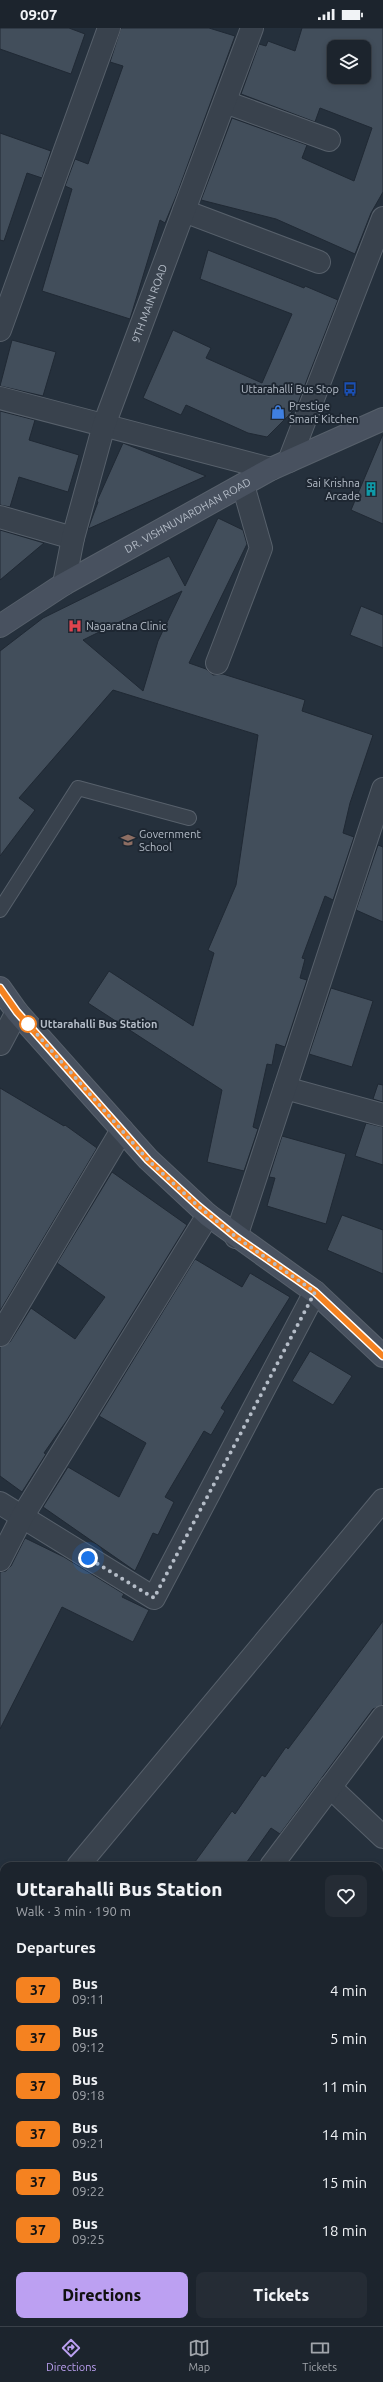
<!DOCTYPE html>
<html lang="en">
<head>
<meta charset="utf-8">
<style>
  :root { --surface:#1c242d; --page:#252c35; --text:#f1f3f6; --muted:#a0a4aa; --line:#3a4149; --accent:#bca0f2 }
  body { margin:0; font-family:Ubuntu,sans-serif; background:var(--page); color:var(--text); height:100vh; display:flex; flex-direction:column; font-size:15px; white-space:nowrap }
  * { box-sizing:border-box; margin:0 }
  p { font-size:13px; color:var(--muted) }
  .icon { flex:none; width:22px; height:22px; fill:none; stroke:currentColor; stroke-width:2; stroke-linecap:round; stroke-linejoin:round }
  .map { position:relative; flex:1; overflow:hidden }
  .panel { position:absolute; left:0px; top:1834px; width:383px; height:464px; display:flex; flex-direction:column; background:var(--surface); border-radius:12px 12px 0 0; box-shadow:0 2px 6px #0003,0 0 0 1px var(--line) }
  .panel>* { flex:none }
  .badge { padding:0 8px; border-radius:6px; font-size:14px; line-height:26px }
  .tools { position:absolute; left:327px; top:12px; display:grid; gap:8px }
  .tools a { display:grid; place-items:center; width:44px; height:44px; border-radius:8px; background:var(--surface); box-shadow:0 2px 6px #0003,0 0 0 1px var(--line); font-size:20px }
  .you { position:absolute; width:20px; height:20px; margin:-10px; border:3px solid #fff; border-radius:50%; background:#1a73e8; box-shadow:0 0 0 6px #1a73e833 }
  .map>.badge { position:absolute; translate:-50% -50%; box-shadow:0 0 0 2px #fff }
  h2 { padding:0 16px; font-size:15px; line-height:36px }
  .round { display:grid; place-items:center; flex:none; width:42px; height:42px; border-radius:8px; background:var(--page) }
  .overview { display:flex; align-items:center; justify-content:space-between; height:68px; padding:0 16px }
  h1 { font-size:19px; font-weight:800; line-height:30px }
  .action { display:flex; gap:8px; margin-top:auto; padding:8px 16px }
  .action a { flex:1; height:46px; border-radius:8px; background:var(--accent); color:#111; font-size:16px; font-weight:800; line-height:46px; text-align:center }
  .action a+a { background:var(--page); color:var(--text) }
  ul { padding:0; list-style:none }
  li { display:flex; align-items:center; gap:12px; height:48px; padding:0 16px }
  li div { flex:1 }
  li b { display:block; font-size:15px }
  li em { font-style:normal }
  li .badge { min-width:44px; font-weight:700; text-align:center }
  .status { display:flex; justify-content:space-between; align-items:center; height:28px; padding:0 20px; background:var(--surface); direction:ltr }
  .status svg { height:11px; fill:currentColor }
  .dock { display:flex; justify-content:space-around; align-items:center; height:56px; border-top:1px solid var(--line); background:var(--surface); font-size:11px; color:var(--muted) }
  .dock a { display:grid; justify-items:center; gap:2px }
  .dock .active { color:var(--accent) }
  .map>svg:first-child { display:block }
</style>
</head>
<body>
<div class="status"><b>09:07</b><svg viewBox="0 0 49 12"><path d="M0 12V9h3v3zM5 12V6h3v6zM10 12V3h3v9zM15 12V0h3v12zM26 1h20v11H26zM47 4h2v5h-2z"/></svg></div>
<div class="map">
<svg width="383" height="2298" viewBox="0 0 383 2298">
  <rect width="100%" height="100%" fill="#25303c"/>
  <g fill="#424e5b" stroke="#202934" fill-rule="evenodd">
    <path d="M0,0H69L85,6L71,46L0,21Z"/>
    <path d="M121,0H209L235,8L177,166L165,195L160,192L130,291L42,263L72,161L65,158L75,131L88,136L123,38L110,34Z"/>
    <path d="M302,0H383V164L371,185L355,226L276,191L201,172L232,90L307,117L302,130L354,153L372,100L320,80L315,94L241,66L259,16L266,18L268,13L295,23ZM334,19H364V49H334Z"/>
    <path d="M0,105L51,123L42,150L27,145L4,213L0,212Z"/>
    <path d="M208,222L304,260L305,258L338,272L296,380L267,409L248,405L186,377L181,387L143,370L173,302L211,320L206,330L262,355L292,286L200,251Z"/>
    <path d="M12,312L56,324L43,368L0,358Z"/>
    <path d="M0,383L35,392L29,412L79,427L68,464L19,449L10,479L0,477Z"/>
    <path d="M383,406V496L351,482Z"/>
    <path d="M123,415L206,448L88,501L98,474L97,473Z"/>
    <path d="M218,490L243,502L247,516L189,635L206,641L213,647L223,646L305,672L302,683L373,707L350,775L343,805L354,809L333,872L325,868L302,930L305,931L300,950L307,952L285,1019L276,1016L272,1037L267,1036L253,1099L258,1101L244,1143L207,1134L222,1062L88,975L109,943L193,998L214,925L208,922L236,857L258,707L113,662L19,770L35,782L0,828V623L43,590L169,528L185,558ZM182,563L158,613L143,663L83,612Z"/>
    <path d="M0,502L44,515L0,552Z"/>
    <path d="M361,578L383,587V620L350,607Z"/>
    <path d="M378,817L383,819V894L356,882Z"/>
    <path d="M331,960L373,973L352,1039L309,1026Z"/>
    <path d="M378,1056L383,1057V1074L373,1071Z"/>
    <path d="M0,1060L64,1098L65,1097L97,1120L0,1283Z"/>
    <path d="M366,1095L383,1099V1137L355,1128Z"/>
    <path d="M282,1108L346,1126L326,1196L267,1178L275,1150L269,1149Z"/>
    <path d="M112,1144L187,1197L67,1392L44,1425L46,1426L22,1464L0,1448V1319L10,1314L31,1280L75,1311L105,1269L57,1235Z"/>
    <path d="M342,1187L383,1202V1246L327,1222Z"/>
    <path d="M195,1231L242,1259L250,1245L290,1269L221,1380L225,1383L211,1407L204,1403L165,1469L174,1474L158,1507L153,1505L135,1543L43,1479L68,1439L119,1469L146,1415L99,1388Z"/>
    <path d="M310,1323L352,1348L333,1377L292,1353Z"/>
    <path d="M25,1510L64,1529L124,1566L122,1569L149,1582L133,1614L62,1579L0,1701V1544L6,1543L11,1538Z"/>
    <path d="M383,1593V1677L373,1681L280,1806L271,1800L244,1838H192L232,1783L235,1786L262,1747L265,1749L286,1719L288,1721L309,1693Z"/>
  </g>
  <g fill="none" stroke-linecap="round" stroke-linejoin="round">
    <defs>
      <g id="lane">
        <path d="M0,882L78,760L189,790"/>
        <path d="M224,2298L225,2294"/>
      </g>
      <g id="street">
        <path d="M225,74L329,112"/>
        <path d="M184,183L319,234"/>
        <path d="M0,302L109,0"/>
        <path d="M0,370L271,441"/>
        <path d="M289,433L383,190"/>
        <path d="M0,489L73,510"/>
        <path id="s1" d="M64,556L73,510L104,397L252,0"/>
        <path d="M217,635L261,520L243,457"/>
        <path d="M0,1016L17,984"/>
        <path d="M285,1060L383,1087"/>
        <path d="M236,1209L383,761"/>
        <path d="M0,1307L122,1102"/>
        <path d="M0,1475L154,1570L315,1264"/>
        <path d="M0,1532L22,1489L208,1187"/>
        <path d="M330,1759L383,1809"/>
        <path d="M78,1838L383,1472"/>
        <path d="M271,1838L383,1689"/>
        <path d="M0,1941L4,1936"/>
        <path d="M379,2072L383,2073"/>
        <path d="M0,2208L4,2210"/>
        <path d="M29,2298L31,2294"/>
      </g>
      <g id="secondary">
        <path id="s2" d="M0,598L64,556L271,441L383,391"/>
        <path d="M0,960L17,984L148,1131L208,1187L315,1264L383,1328"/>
      </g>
    </defs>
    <use href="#lane" stroke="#57606b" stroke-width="16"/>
    <use href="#street" stroke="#57606b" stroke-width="24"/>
    <use href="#secondary" stroke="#57606b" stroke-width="24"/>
    <use href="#lane" stroke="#39424d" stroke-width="14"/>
    <use href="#street" stroke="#39424d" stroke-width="22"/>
    <use href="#secondary" stroke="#48515f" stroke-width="22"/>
  </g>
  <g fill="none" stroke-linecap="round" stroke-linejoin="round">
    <defs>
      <path id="line" d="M0,960L17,984L148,1132L198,1178L236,1209L315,1264L383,1328"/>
    </defs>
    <use href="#line" stroke="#fff" stroke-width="9"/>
    <use href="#line" stroke="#f58220" stroke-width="6"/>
    <path stroke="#b5bdc8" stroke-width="4" stroke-dasharray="0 7.2" d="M28,996L148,1132L198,1178L236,1209L315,1264L154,1570L88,1530"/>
  </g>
  <defs>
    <symbol id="bus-bare" viewBox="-9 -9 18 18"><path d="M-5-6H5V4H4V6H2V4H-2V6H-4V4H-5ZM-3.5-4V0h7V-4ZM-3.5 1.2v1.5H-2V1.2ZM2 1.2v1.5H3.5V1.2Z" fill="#1a4fb4" stroke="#1e2732" stroke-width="2.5" paint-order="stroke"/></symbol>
    <symbol id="shop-bare" viewBox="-9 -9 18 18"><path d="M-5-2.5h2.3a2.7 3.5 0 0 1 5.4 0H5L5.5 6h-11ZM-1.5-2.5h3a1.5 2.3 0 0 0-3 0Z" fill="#3f7fe0" stroke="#1e2732" stroke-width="2.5" paint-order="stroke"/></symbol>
    <symbol id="building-bare" viewBox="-9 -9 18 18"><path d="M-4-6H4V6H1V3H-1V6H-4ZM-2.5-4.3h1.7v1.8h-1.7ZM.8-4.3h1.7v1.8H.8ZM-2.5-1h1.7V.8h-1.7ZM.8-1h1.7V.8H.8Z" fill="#0f9aa8" stroke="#1e2732" stroke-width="2.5" paint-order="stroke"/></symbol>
    <symbol id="hospital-bare" viewBox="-9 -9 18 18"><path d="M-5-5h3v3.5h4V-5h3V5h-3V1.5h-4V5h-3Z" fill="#e0444e" stroke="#1e2732" stroke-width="2.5" paint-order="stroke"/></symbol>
    <symbol id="school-bare" viewBox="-9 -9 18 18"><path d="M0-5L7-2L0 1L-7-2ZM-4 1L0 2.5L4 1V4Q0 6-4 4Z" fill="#8d6e63" stroke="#1e2732" stroke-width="2.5" paint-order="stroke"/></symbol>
  </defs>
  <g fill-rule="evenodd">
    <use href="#bus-bare" x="340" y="351" width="20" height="20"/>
    <use href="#shop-bare" x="268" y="374" width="20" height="20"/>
    <use href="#building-bare" x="361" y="451" width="20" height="20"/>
    <use href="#hospital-bare" x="65" y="588" width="20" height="20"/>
    <use href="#school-bare" x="118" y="802" width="20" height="20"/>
  </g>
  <circle fill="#fff" stroke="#f58220" stroke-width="2" cx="28" cy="996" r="8"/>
  <g text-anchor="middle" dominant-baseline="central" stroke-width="4" stroke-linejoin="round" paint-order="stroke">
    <g font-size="11" fill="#b5bdc8" stroke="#1e2732">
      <text stroke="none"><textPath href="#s1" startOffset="294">9TH MAIN ROAD</textPath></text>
      <text stroke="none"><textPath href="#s2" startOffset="218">DR. VISHNUVARDHAN ROAD</textPath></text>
    </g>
    <g font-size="11" fill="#b5bdc8" stroke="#1e2732" text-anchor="start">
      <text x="339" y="361" text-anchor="end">Uttarahalli Bus Stop</text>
      <text x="289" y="378">Prestige<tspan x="289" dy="13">Smart Kitchen</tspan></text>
      <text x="360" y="455" text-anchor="end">Sai Krishna<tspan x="360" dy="13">Arcade</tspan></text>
      <text x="86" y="598">Nagaratna Clinic</text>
      <text x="139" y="806">Government<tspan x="139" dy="13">School</tspan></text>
    </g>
    <g font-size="11" font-weight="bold" fill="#b5bdc8" stroke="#1e2732" text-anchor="start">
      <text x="40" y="996">Uttarahalli Bus Station</text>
    </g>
  </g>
</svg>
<div class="tools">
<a><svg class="icon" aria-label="layers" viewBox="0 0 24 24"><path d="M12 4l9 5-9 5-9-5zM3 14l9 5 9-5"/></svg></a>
</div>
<div class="you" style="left:88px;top:1530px"></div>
<section class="panel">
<div class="overview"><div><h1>Uttarahalli Bus Station</h1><p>Walk · 3 min · 190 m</p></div><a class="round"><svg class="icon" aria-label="heart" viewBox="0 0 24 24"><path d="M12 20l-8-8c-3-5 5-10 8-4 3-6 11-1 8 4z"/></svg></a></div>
<h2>Departures</h2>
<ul>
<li><span class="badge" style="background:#f58220;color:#111">37</span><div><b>Bus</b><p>09:11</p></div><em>4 min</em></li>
<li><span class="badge" style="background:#f58220;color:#111">37</span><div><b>Bus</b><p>09:12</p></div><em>5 min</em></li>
<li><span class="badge" style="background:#f58220;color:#111">37</span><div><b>Bus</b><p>09:18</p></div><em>11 min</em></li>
<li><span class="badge" style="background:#f58220;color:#111">37</span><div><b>Bus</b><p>09:21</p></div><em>14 min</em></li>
<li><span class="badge" style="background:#f58220;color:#111">37</span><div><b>Bus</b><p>09:22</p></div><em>15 min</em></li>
<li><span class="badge" style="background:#f58220;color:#111">37</span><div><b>Bus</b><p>09:25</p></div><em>18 min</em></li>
</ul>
<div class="action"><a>Directions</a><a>Tickets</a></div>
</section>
</div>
<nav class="dock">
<a class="active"><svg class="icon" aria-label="directions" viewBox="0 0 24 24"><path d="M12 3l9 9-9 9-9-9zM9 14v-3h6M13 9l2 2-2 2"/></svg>Directions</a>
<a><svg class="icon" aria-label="map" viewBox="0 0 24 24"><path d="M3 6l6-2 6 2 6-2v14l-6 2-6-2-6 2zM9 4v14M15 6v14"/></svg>Map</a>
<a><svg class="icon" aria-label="tickets" viewBox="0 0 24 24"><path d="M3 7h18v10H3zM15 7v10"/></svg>Tickets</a>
</nav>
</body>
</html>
